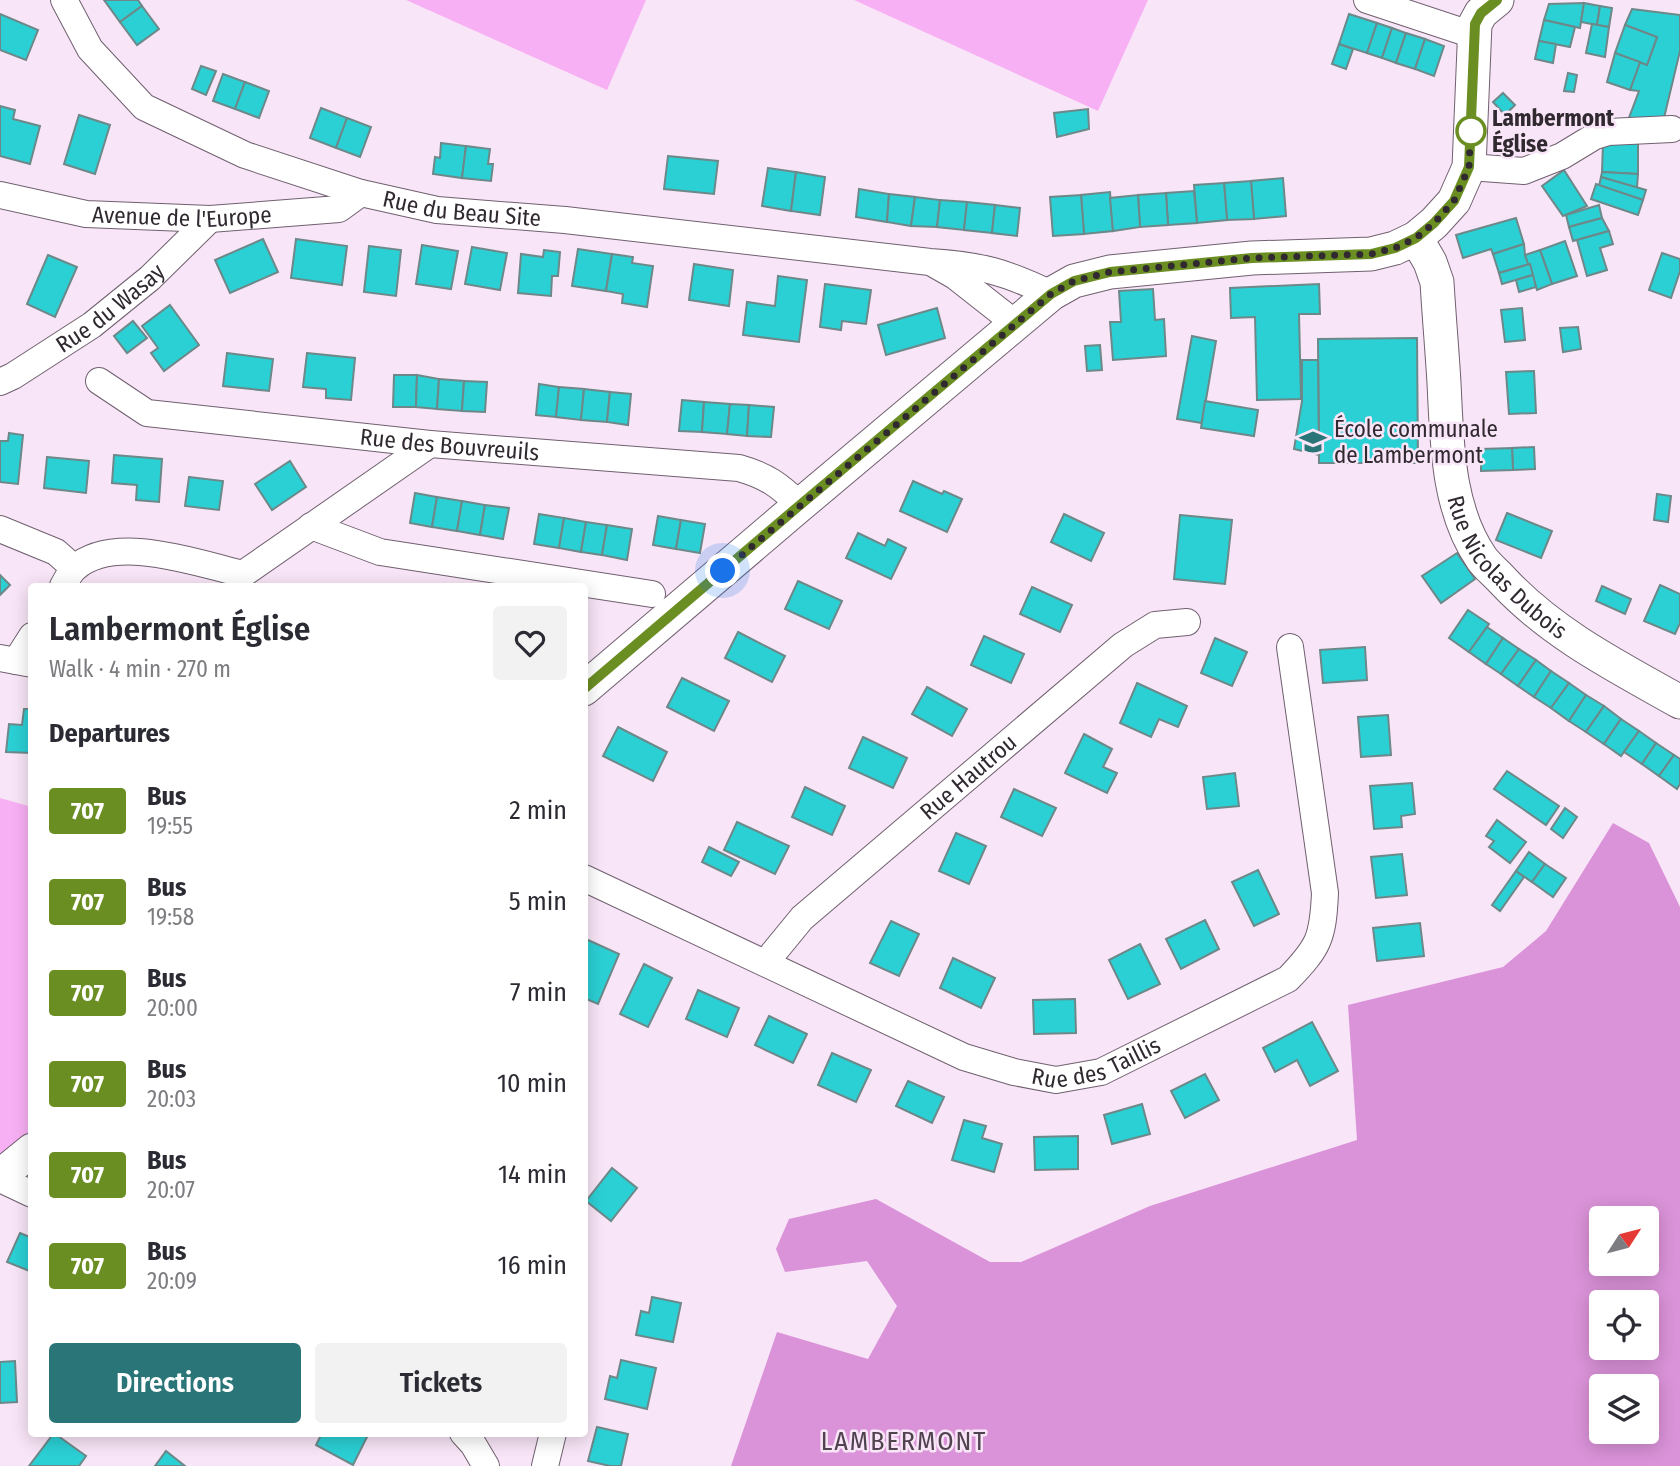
<!DOCTYPE html>
<html lang="en">
<head>
<meta charset="utf-8">
<style>
  :root { --surface:#fff; --page:#f2f2f3; --text:#2b2b33; --muted:#7c7c81; --accent:#2a7577 }
  body { margin:0; font-family:"Fira Sans Condensed",sans-serif; background:var(--page); color:var(--text); height:100vh; display:flex; flex-direction:column; font-size:26px; white-space:nowrap }
  * { box-sizing:border-box; margin:0 }
  p { font-size:23px; color:var(--muted) }
  .icon { flex:none; width:38px; height:38px; fill:none; stroke:currentColor; stroke-width:2; stroke-linecap:round; stroke-linejoin:round }
  .map { position:relative; flex:1; overflow:hidden }
  .side { position:absolute; left:28px; top:583px; width:560px; height:854px; display:flex; flex-direction:column; background:var(--surface); border-radius:7px; box-shadow:0 4px 18px #0003 }
  .side>* { flex:none }
  .badge { padding:0 14px; border-radius:5px; font-size:24px; line-height:46px }
  .needle { width:46px; rotate:54deg }
  .controls { position:absolute; left:1589px; top:1206px; display:grid; gap:14px }
  .controls a { display:grid; place-items:center; width:70px; height:70px; border-radius:7px; background:var(--surface); box-shadow:0 4px 18px #0003; font-size:35px }
  .you { position:absolute; width:35px; height:35px; margin:-18px; border:5px solid #fff; border-radius:50%; background:#1a73e8; box-shadow:0 0 0 10px #1a73e833 }
  .map>.badge { position:absolute; translate:-50% -50%; box-shadow:0 0 0 4px #fff }
  h2 { padding:0 21px; font-size:26px; line-height:63px }
  .round { display:grid; place-items:center; flex:none; width:74px; height:74px; border-radius:7px; background:var(--page) }
  .headline { display:flex; align-items:center; justify-content:space-between; height:119px; padding:0 21px }
  h1 { font-size:33px; font-weight:600; line-height:52px }
  .action { display:flex; gap:14px; margin-top:auto; padding:14px 21px }
  .action a { flex:1; height:80px; border-radius:7px; background:var(--accent); color:#fff; font-size:28px; font-weight:600; line-height:80px; text-align:center }
  .action a+a { background:var(--page); color:var(--text) }
  ul { padding:0; list-style:none }
  li { display:flex; align-items:center; gap:21px; height:91px; padding:0 21px }
  li div { flex:1 }
  li b { display:block; font-size:26px }
  li em { font-style:normal }
  li .badge { min-width:77px; font-weight:700; text-align:center }
  .map>svg:first-child { display:block }
</style>
</head>
<body>
<div class="map">
<svg width="1680" height="1466" viewBox="0 0 1680 1466">
  <rect width="100%" height="100%" fill="#f8e5f7"/>
  <g fill="#f8b0f5">
    <path d="M406,0H646L607,90Z"/>
    <path d="M854,0H1148L1098,111Z"/>
    <path d="M0,798L32,807L31,1136L0,1161Z"/>
  </g>
  <path fill="#da92d8" fill-rule="evenodd" d="M1613,823L1649,843L1680,907V1466H731L777,1332L868,1359L897,1306L867,1261L785,1272L776,1249L789,1219L876,1199L990,1262H1021L1150,1206L1357,1140L1348,1005L1503,967L1546,931ZM1601,1218H1647V1264H1601ZM1601,1302H1647V1348H1601ZM1601,1386H1647V1432H1601Z"/>
  <g fill="#2bd0d5" stroke="#6d8889" stroke-width="2">
    <path d="M104,0H138L142,6L120,22Z"/>
    <path d="M1584,3L1580,28L1544,20L1549,4Z"/>
    <path d="M1584,3L1600,6L1597,25L1581,22Z"/>
    <path d="M142,6L159,29L137,45L120,22Z"/>
    <path d="M1600,6L1612,8L1609,27L1597,25Z"/>
    <path d="M1632,9L1680,15V51L1663,122L1627,123L1639,91L1630,90L1640,62L1647,65L1657,37L1625,25Z"/>
    <path d="M0,14L38,30L26,60L0,50Z"/>
    <path d="M1349,14L1377,23L1367,53L1339,44Z"/>
    <path d="M1544,20L1575,27L1570,47L1539,41Z"/>
    <path d="M1377,23L1392,28L1382,58L1367,53Z"/>
    <path d="M1592,24L1609,27L1605,57L1586,53Z"/>
    <path d="M1625,25L1657,37L1647,65L1615,53Z"/>
    <path d="M1392,28L1406,33L1396,63L1382,58Z"/>
    <path d="M1406,33L1425,39L1415,69L1396,63Z"/>
    <path d="M1425,39L1444,46L1434,76L1415,69Z"/>
    <path d="M1539,41L1556,44L1553,63L1535,59Z"/>
    <path d="M1339,44L1353,49L1346,69L1332,64Z"/>
    <path d="M1615,53L1640,62L1630,90L1607,82Z"/>
    <path d="M201,66L216,71L206,95L192,89Z"/>
    <path d="M1568,73L1577,75L1574,92L1564,91Z"/>
    <path d="M223,74L245,82L235,109L213,101Z"/>
    <path d="M245,82L269,91L259,118L235,109Z"/>
    <path d="M1503,93L1515,105L1505,115L1493,102Z"/>
    <path d="M0,106L15,110L13,119L40,126L30,164L0,156Z"/>
    <path d="M321,108L347,118L336,148L310,138Z"/>
    <path d="M1088,109L1089,129L1057,137L1054,113Z"/>
    <path d="M79,115L110,125L95,174L64,164Z"/>
    <path d="M347,118L371,127L360,157L336,148Z"/>
    <path d="M1638,140V174L1602,172L1603,142Z"/>
    <path d="M441,143L466,146L462,178L433,174L435,157L440,158Z"/>
    <path d="M466,146L490,149L488,164H493L491,181L462,178Z"/>
    <path d="M668,156L718,161L714,194L664,189Z"/>
    <path d="M768,168L796,172L791,211L762,206Z"/>
    <path d="M1564,170L1587,206L1563,216L1542,186Z"/>
    <path d="M796,172L825,177L820,215L791,211Z"/>
    <path d="M1602,172L1638,174L1637,188L1601,177Z"/>
    <path d="M1601,177L1646,190L1643,200L1599,186Z"/>
    <path d="M1283,178L1286,216L1254,219L1251,181Z"/>
    <path d="M1251,181L1254,219L1227,220L1224,183Z"/>
    <path d="M1224,183L1227,220L1197,223L1194,185Z"/>
    <path d="M1596,184L1643,200L1638,215L1591,199Z"/>
    <path d="M859,189L889,194L887,222L856,217Z"/>
    <path d="M1194,191L1197,223L1168,225L1166,193Z"/>
    <path d="M1110,192L1113,231L1084,234L1081,195Z"/>
    <path d="M1166,193L1168,225L1140,227L1138,195Z"/>
    <path d="M889,194L915,197L911,226L887,222Z"/>
    <path d="M1081,195L1084,234L1053,236L1050,197Z"/>
    <path d="M1138,195L1140,227L1113,231L1110,198Z"/>
    <path d="M915,197L940,200L937,227L911,226Z"/>
    <path d="M940,200L967,202L964,230L937,227Z"/>
    <path d="M967,202L995,205L992,233L964,230Z"/>
    <path d="M995,205L1020,208L1017,236L992,233Z"/>
    <path d="M1599,205L1602,218L1569,227L1566,215Z"/>
    <path d="M1516,218L1524,244L1493,254L1491,249L1463,258L1456,235Z"/>
    <path d="M1602,218L1609,231L1573,241L1569,227Z"/>
    <path d="M1609,231L1613,244L1600,248L1607,270L1587,276L1577,240Z"/>
    <path d="M263,239L278,272L230,293L215,260Z"/>
    <path d="M296,239L347,246L342,285L291,278Z"/>
    <path d="M1565,241L1577,276L1552,284L1540,250Z"/>
    <path d="M1524,244L1525,255L1530,264L1499,273L1493,254Z"/>
    <path d="M422,245L458,251L451,289L416,284Z"/>
    <path d="M369,246L401,250L396,296L364,292Z"/>
    <path d="M472,247L507,253L500,290L465,284Z"/>
    <path d="M578,249L612,254L606,291L572,286Z"/>
    <path d="M544,250L560,252L558,276H552L551,296L518,293L521,254L543,257Z"/>
    <path d="M1540,250L1552,284L1537,290L1525,255Z"/>
    <path d="M1662,253L1680,259V271L1671,298L1649,290Z"/>
    <path d="M612,254L633,257L632,263L653,266L647,307L622,303L623,294L606,291Z"/>
    <path d="M48,255L77,267L55,317L27,304Z"/>
    <path d="M694,264L733,270L729,306L689,300Z"/>
    <path d="M1530,264L1533,275L1502,284L1499,273Z"/>
    <path d="M1533,275L1536,287L1519,292L1516,280Z"/>
    <path d="M778,276L807,280L799,342L743,335L747,302L775,306Z"/>
    <path d="M825,284L871,290L866,324L842,321L841,330L820,327Z"/>
    <path d="M1319,284L1320,314H1299L1301,399L1257,400L1255,317L1231,318L1230,288Z"/>
    <path d="M1153,289L1155,320L1164,319L1166,356L1113,360L1110,322H1121L1119,291Z"/>
    <path d="M170,305L199,345L164,371L151,353L158,348L142,326Z"/>
    <path d="M937,308L945,338L886,355L878,325Z"/>
    <path d="M1522,308L1525,340L1505,342L1501,310Z"/>
    <path d="M133,321L147,338L127,353L114,336Z"/>
    <path d="M1578,327L1581,349L1563,352L1560,328Z"/>
    <path d="M1192,336L1216,341L1202,423L1177,419Z"/>
    <path d="M1417,338L1418,463H1319L1318,339Z"/>
    <path d="M1100,345L1102,370L1087,371L1085,346Z"/>
    <path d="M227,353L273,359L269,391L223,386Z"/>
    <path d="M307,353L355,358L351,400L326,398V389L303,387Z"/>
    <path d="M1302,360H1318L1319,455L1294,449L1302,401Z"/>
    <path d="M1534,371L1536,413L1509,414L1506,372Z"/>
    <path d="M394,375H417L416,407H393Z"/>
    <path d="M417,375L439,379L437,409L416,407Z"/>
    <path d="M439,379L464,381L462,411L437,409Z"/>
    <path d="M464,381L487,382L485,412L462,411Z"/>
    <path d="M539,384L559,387L556,417L536,415Z"/>
    <path d="M559,387L584,389L581,420L556,417Z"/>
    <path d="M584,389L610,392L607,422L581,420Z"/>
    <path d="M610,392L631,394L628,425L607,422Z"/>
    <path d="M682,400L704,402L702,432L679,431Z"/>
    <path d="M1205,401L1258,410L1254,436L1201,428Z"/>
    <path d="M704,402L730,404L727,434L702,432Z"/>
    <path d="M730,404L749,405L747,436L727,434Z"/>
    <path d="M749,405L774,407L771,437L747,436Z"/>
    <path d="M9,433L23,435L18,484L0,482V441H8Z"/>
    <path d="M1534,447L1535,469L1513,470L1512,448Z"/>
    <path d="M1512,448L1513,470L1481,471V449Z"/>
    <path d="M114,455L162,459L159,502L136,500L137,485L112,483Z"/>
    <path d="M47,457L89,461L86,493L44,488Z"/>
    <path d="M290,461L306,487L272,510L255,484Z"/>
    <path d="M189,477L223,481L219,510L185,506Z"/>
    <path d="M913,481L942,494L944,491L962,499L947,532L900,511Z"/>
    <path d="M415,493L437,497L432,527L410,523Z"/>
    <path d="M1657,494L1671,496L1668,522L1654,520Z"/>
    <path d="M437,497L462,501L457,531L432,527Z"/>
    <path d="M462,501L485,505L480,535L457,531Z"/>
    <path d="M485,505L509,508L503,539L480,535Z"/>
    <path d="M1507,513L1552,531L1541,558L1496,540Z"/>
    <path d="M539,514L564,518L559,548L534,544Z"/>
    <path d="M1064,514L1104,533L1091,561L1051,542Z"/>
    <path d="M1180,515L1232,520L1225,584L1174,579Z"/>
    <path d="M658,516L681,520L676,549L653,545Z"/>
    <path d="M564,518L586,522L581,552L559,548Z"/>
    <path d="M681,520L705,524L700,553L676,549Z"/>
    <path d="M586,522L607,525L602,555L581,552Z"/>
    <path d="M607,525L632,529L627,560L602,555Z"/>
    <path d="M858,533L885,546L888,539L906,548L891,579L846,558Z"/>
    <path d="M1457,553L1475,579L1441,603L1422,576Z"/>
    <path d="M0,575L10,585L0,595Z"/>
    <path d="M798,581L842,601L829,629L785,609Z"/>
    <path d="M1660,585L1680,594V623L1675,634L1644,621Z"/>
    <path d="M1602,586L1631,599L1625,614L1596,601Z"/>
    <path d="M1032,587L1072,605L1060,632L1020,614Z"/>
    <path d="M1468,610L1489,624L1469,652L1449,638Z"/>
    <path d="M1487,627L1503,638L1486,664L1469,652Z"/>
    <path d="M738,632L785,656L772,682L725,658Z"/>
    <path d="M984,636L1024,654L1011,683L971,665Z"/>
    <path d="M1215,638L1247,652L1232,686L1201,673Z"/>
    <path d="M1503,638L1519,649L1501,674L1486,664Z"/>
    <path d="M1365,647L1367,680L1323,683L1320,650Z"/>
    <path d="M1519,649L1536,660L1518,686L1501,674Z"/>
    <path d="M1536,660L1551,671L1534,697L1518,686Z"/>
    <path d="M1551,671L1569,683L1551,708L1534,697Z"/>
    <path d="M682,678L729,701L714,731L667,707Z"/>
    <path d="M1137,683L1187,706L1178,727L1159,719L1151,737L1120,723Z"/>
    <path d="M1569,683L1586,695L1569,721L1551,708Z"/>
    <path d="M927,687L967,709L952,736L912,714Z"/>
    <path d="M1586,695L1604,706L1586,732L1569,721Z"/>
    <path d="M1604,706L1621,719L1604,744L1586,732Z"/>
    <path d="M24,709H32V753L6,752L9,724L22,725Z"/>
    <path d="M1388,715L1391,755L1361,757L1358,717Z"/>
    <path d="M1621,719L1639,731L1621,756L1604,744Z"/>
    <path d="M618,727L667,752L653,781L603,756Z"/>
    <path d="M1639,731L1656,743L1642,764L1624,752Z"/>
    <path d="M1084,734L1112,749L1103,767L1117,773L1107,793L1065,773Z"/>
    <path d="M863,737L907,758L893,788L849,768Z"/>
    <path d="M1656,743L1674,755L1659,776L1642,764Z"/>
    <path d="M1674,755L1680,759V784L1677,789L1659,776Z"/>
    <path d="M1507,771L1559,806L1546,825L1494,789Z"/>
    <path d="M1235,773L1239,806L1207,809L1203,777Z"/>
    <path d="M1412,783L1415,814L1401,816L1402,827L1374,829L1370,786Z"/>
    <path d="M805,787L845,806L832,835L792,817Z"/>
    <path d="M1014,789L1056,808L1042,836L1001,817Z"/>
    <path d="M1565,808L1577,817L1563,838L1551,829Z"/>
    <path d="M1497,820L1526,842L1510,863L1489,847L1494,841L1486,836Z"/>
    <path d="M737,822L789,846L775,874L724,850Z"/>
    <path d="M956,833L986,846L969,884L939,871Z"/>
    <path d="M709,847L739,862L731,876L702,862Z"/>
    <path d="M1529,852L1545,864L1532,882L1516,871Z"/>
    <path d="M1402,854L1407,895L1376,898L1371,857Z"/>
    <path d="M1545,864L1566,878L1553,897L1532,882Z"/>
    <path d="M1258,870L1279,914L1254,926L1232,882Z"/>
    <path d="M1516,871L1524,877L1500,911L1492,905Z"/>
    <path d="M1205,920L1219,949L1181,969L1166,939Z"/>
    <path d="M891,921L919,934L899,976L870,963Z"/>
    <path d="M1420,923L1424,956L1377,961L1373,928Z"/>
    <path d="M588,940L619,954L598,1004L584,998V947Z"/>
    <path d="M1140,944L1160,984L1128,999L1109,960Z"/>
    <path d="M953,958L995,978L981,1008L940,988Z"/>
    <path d="M644,964L672,978L648,1027L620,1014Z"/>
    <path d="M698,990L739,1008L727,1037L686,1019Z"/>
    <path d="M1075,999L1076,1033L1034,1034L1033,1000Z"/>
    <path d="M769,1016L807,1034L793,1063L755,1045Z"/>
    <path d="M1312,1022L1338,1071L1310,1086L1297,1060L1275,1072L1263,1048Z"/>
    <path d="M832,1053L871,1070L856,1102L818,1085Z"/>
    <path d="M1205,1074L1219,1100L1185,1118L1171,1091Z"/>
    <path d="M908,1081L944,1097L932,1123L896,1106Z"/>
    <path d="M1142,1104L1150,1134L1112,1144L1104,1115Z"/>
    <path d="M964,1120L986,1126L982,1138L1002,1144L994,1172L952,1160Z"/>
    <path d="M1078,1136V1169L1035,1170L1034,1137Z"/>
    <path d="M612,1168L637,1188L611,1221L586,1201Z"/>
    <path d="M20,1233L32,1238V1272L7,1262Z"/>
    <path d="M652,1297L681,1303L673,1342L636,1335L641,1311L649,1313Z"/>
    <path d="M621,1360L656,1368L647,1409L605,1399L610,1376L617,1378Z"/>
    <path d="M15,1361L17,1402L0,1403V1362Z"/>
    <path d="M597,1427L628,1434L621,1466H610L588,1461Z"/>
    <path d="M54,1433L86,1456L79,1466H29Z"/>
    <path d="M322,1433H369L353,1465L316,1445Z"/>
    <path d="M166,1451L185,1466H155Z"/>
  </g>
  <g fill="none" stroke-linecap="round" stroke-linejoin="round">
    <defs>
      <g id="minor">
        <path id="s1" d="M64,0L90,49L144,107L245,155L361,193L437,210L565,220L930,262C980,265 1006,272 1051,294"/>
        <path d="M1367,0L1473,35"/>
        <path d="M1469,167L1524,171L1562,156L1595,136L1608,132L1672,129"/>
        <path id="s2" d="M0,195L86,214L210,219L339,209L361,193"/>
        <path d="M934,264L955,276L1016,324"/>
        <path id="s3" d="M99,381L147,413L430,444L739,468C767,476 779,485 800,505"/>
        <path id="s4" d="M0,382L13,376L92,325L150,278L210,219"/>
        <path d="M311,526L380,552L652,594"/>
        <path d="M0,529L56,552L74,568"/>
        <path d="M63,586C66,581 70,572 75,568C114,533 197,563 243,574L430,444"/>
        <path d="M0,658L32,664"/>
        <path d="M16,661L32,636"/>
        <path id="s5" d="M584,878L964,1057L1014,1072L1056,1080L1101,1072L1288,979C1319,947 1323,938 1325,893L1290,647"/>
        <path id="s6" d="M766,962L802,918L1123,645L1155,625L1187,622"/>
        <path d="M0,1179L32,1194"/>
        <path d="M463,1433L473,1444L486,1466"/>
        <path d="M545,1466L553,1433"/>
      </g>
      <g id="tertiary">
        <path id="s7" d="M1416,238L1430,262L1437,282C1439,316 1442,349 1444,383C1447,442 1447,509 1482,559C1488,567 1497,574 1504,582C1554,635 1618,667 1680,702"/>
        <path d="M584,689L800,505L1051,294L1074,281L1110,272L1252,258L1371,254L1395,248L1416,238L1434,223L1454,201L1469,167L1475,24L1481,13L1497,0"/>
        <path d="M0,1176L32,1150"/>
      </g>
    </defs>
    <use href="#minor" stroke="#70606f" stroke-width="28"/>
    <use href="#tertiary" stroke="#70606f" stroke-width="35"/>
    <use href="#minor" stroke="#fff" stroke-width="26"/>
    <use href="#tertiary" stroke="#fff" stroke-width="33"/>
  </g>
  <g fill="none" stroke-linecap="round" stroke-linejoin="round">
    <defs>
      <path id="line" d="M584,689L800,505L1051,294L1074,281L1110,272L1252,258L1371,254L1395,248L1416,238L1434,223L1454,201L1469,167L1475,24L1481,13L1497,0"/>
    </defs>
    <use href="#line" stroke="#fff" stroke-width="16"/>
    <use href="#line" stroke="#6b8e23" stroke-width="10"/>
    <path stroke="#302930" stroke-width="7" stroke-dasharray="0 12.6" d="M723,571L1051,294L1074,281L1110,272L1252,258L1371,254L1395,248L1416,238L1434,223L1454,201L1469,167L1471,121V131"/>
  </g>
  <defs>
    <symbol id="school-bare" viewBox="-9 -9 18 18"><path d="M0-5L7-2L0 1L-7-2ZM-4 1L0 2.5L4 1V4Q0 6-4 4Z" fill="#2a7577" stroke="#f8e5f7" stroke-width="2.5" paint-order="stroke"/></symbol>
  </defs>
  <g fill-rule="evenodd">
    <use href="#school-bare" x="1294" y="423" width="38" height="38"/>
  </g>
  <circle fill="#fff" stroke="#6b8e23" stroke-width="3.5" cx="1471" cy="131" r="14"/>
  <g text-anchor="middle" dominant-baseline="central" stroke-width="5" stroke-linejoin="round" paint-order="stroke">
    <g font-size="23" font-weight="bold" fill="#302930" stroke="#f8e5f7" text-anchor="start">
      <text x="1492" y="118">Lambermont<tspan x="1492" dy="26">Église</tspan></text>
    </g>
    <g font-size="23" fill="#302930" stroke="#f8e5f7">
      <text stroke="none"><textPath href="#s1" startOffset="471">Rue du Beau Site</textPath></text>
      <text stroke="none"><textPath href="#s2" startOffset="184">Avenue de l'Europe</textPath></text>
      <text stroke="none"><textPath href="#s4" startOffset="133">Rue du Wasay</textPath></text>
      <text stroke="none"><textPath href="#s3" startOffset="362">Rue des Bouvreuils</textPath></text>
      <text stroke="none"><textPath href="#s7" startOffset="354">Rue Nicolas Dubois</textPath></text>
      <text stroke="none"><textPath href="#s6" startOffset="275">Rue Hautrou</textPath></text>
      <text stroke="none"><textPath href="#s5" startOffset="558">Rue des Taillis</textPath></text>
    </g>
    <g font-size="23" fill="#302930" stroke="#f8e5f7" text-anchor="start">
      <text x="1334" y="429">École communale<tspan x="1334" dy="26">de Lambermont</tspan></text>
    </g>
    <g font-size="26" letter-spacing="2" fill="#514250" stroke="#f8e5f7">
      <text x="904" y="1441">LAMBERMONT</text>
    </g>
  </g>
</svg>
<div class="controls">
<a><svg class="needle" viewBox="-14 -14 28 28"><path d="M0-13l5 13h-10z" fill="#e53935"/><path d="M0 13l5-13h-10z" fill="#7c7c81"/></svg></a>
<a><svg class="icon" aria-label="locate" viewBox="0 0 24 24"><circle cx="12" cy="12" r="6"/><path d="M12 2v4M12 18v4M2 12h4M18 12h4"/></svg></a>
<a><svg class="icon" aria-label="layers" viewBox="0 0 24 24"><path d="M12 4l9 5-9 5-9-5zM3 14l9 5 9-5"/></svg></a>
</div>
<div class="you" style="left:723px;top:571px"></div>
<section class="side">
<div class="headline"><div><h1>Lambermont Église</h1><p>Walk · 4 min · 270 m</p></div><a class="round"><svg class="icon" aria-label="heart" viewBox="0 0 24 24"><path d="M12 20l-8-8c-3-5 5-10 8-4 3-6 11-1 8 4z"/></svg></a></div>
<h2>Departures</h2>
<ul>
<li><span class="badge" style="background:#6b8e23;color:#fff">707</span><div><b>Bus</b><p>19:55</p></div><em>2 min</em></li>
<li><span class="badge" style="background:#6b8e23;color:#fff">707</span><div><b>Bus</b><p>19:58</p></div><em>5 min</em></li>
<li><span class="badge" style="background:#6b8e23;color:#fff">707</span><div><b>Bus</b><p>20:00</p></div><em>7 min</em></li>
<li><span class="badge" style="background:#6b8e23;color:#fff">707</span><div><b>Bus</b><p>20:03</p></div><em>10 min</em></li>
<li><span class="badge" style="background:#6b8e23;color:#fff">707</span><div><b>Bus</b><p>20:07</p></div><em>14 min</em></li>
<li><span class="badge" style="background:#6b8e23;color:#fff">707</span><div><b>Bus</b><p>20:09</p></div><em>16 min</em></li>
</ul>
<div class="action"><a>Directions</a><a>Tickets</a></div>
</section>
</div>
</body>
</html>
